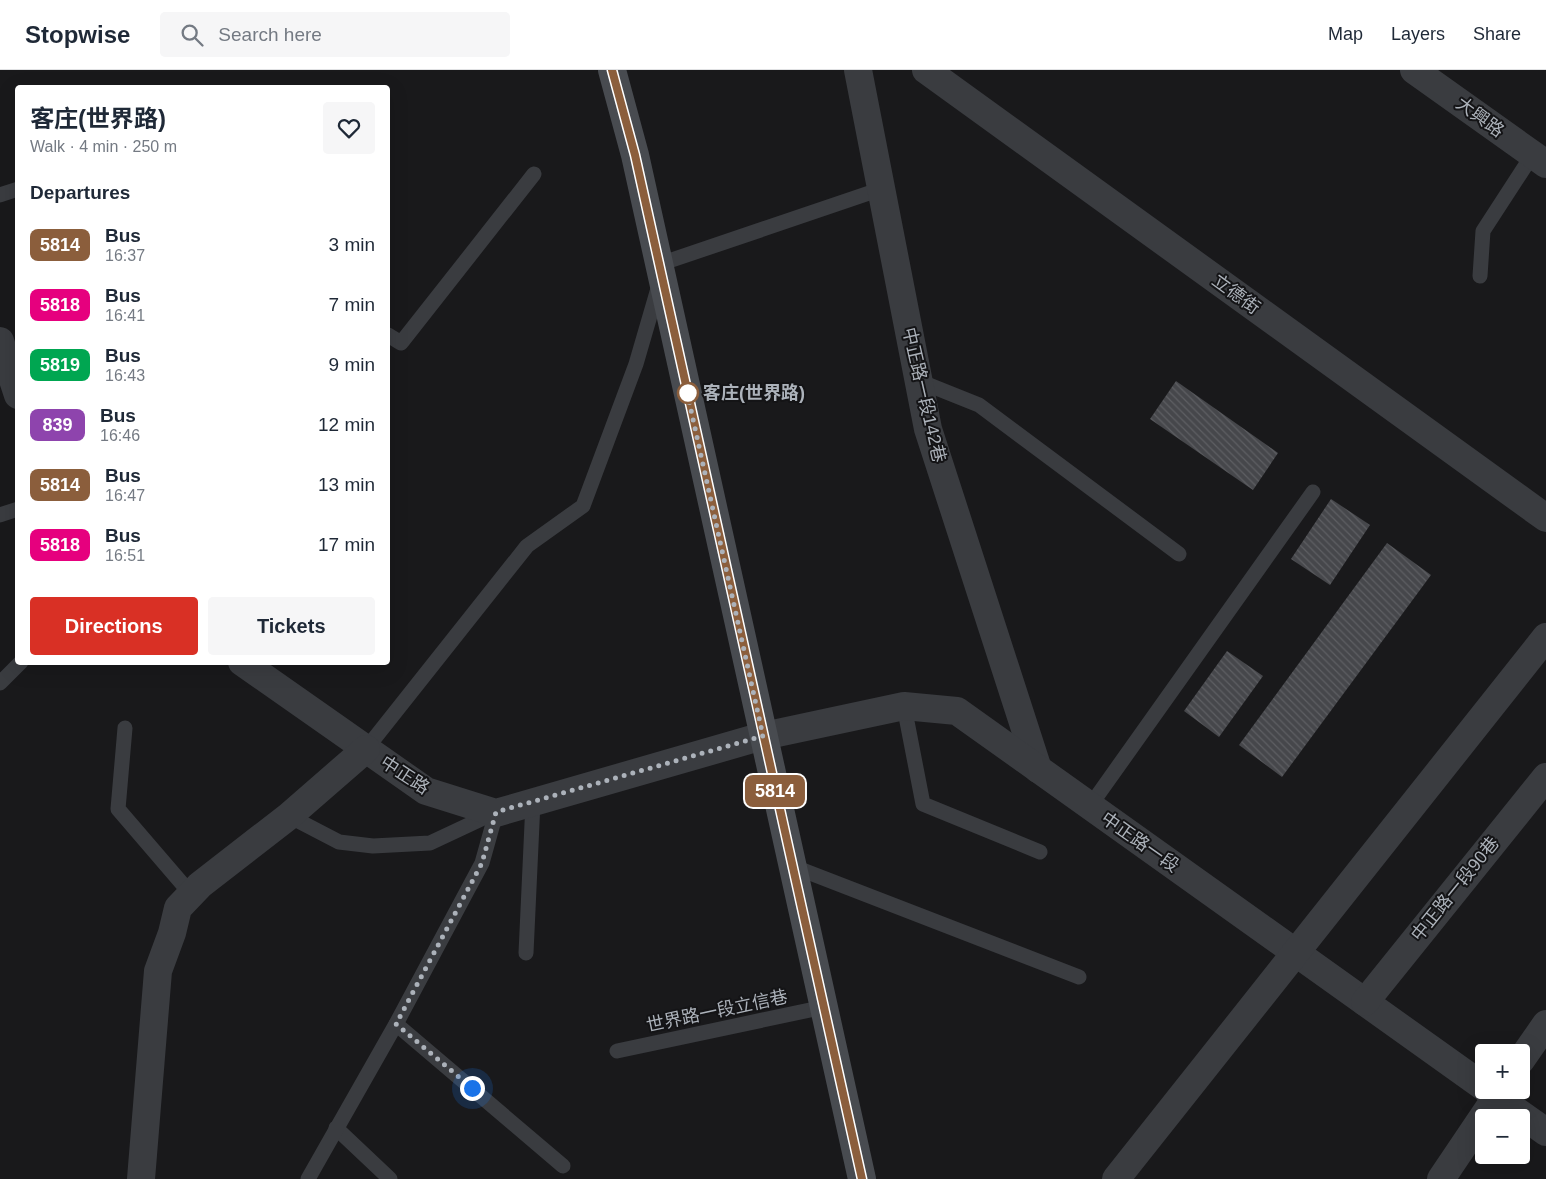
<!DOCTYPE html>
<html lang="en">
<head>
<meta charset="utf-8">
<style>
  :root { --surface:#fff; --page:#f6f6f7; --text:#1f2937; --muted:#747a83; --line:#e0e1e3; --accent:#d93025 }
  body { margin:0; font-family:Arial,"Noto Sans TC",sans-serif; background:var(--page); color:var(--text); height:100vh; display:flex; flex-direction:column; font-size:19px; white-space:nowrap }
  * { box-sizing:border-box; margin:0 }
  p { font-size:16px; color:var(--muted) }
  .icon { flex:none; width:28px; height:28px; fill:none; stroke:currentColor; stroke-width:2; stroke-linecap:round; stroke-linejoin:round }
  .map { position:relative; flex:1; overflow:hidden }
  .details { position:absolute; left:15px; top:15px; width:375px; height:580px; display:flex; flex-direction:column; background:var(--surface); border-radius:5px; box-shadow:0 5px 20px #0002 }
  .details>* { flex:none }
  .badge { padding:0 10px; border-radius:8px; font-size:18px; line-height:32px }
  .controls { position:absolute; left:1475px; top:974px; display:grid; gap:10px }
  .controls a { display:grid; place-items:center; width:55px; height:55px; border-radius:5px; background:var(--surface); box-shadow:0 5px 20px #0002; font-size:25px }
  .you { position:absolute; width:25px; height:25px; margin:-12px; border:4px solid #fff; border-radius:50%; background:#1a73e8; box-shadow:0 0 0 8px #1a73e833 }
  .map>.badge { position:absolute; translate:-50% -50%; box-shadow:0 0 0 2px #fff }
  h2 { padding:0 15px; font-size:19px; line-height:45px }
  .round { display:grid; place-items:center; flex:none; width:52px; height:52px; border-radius:5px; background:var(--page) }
  .overview { display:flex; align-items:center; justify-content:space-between; height:85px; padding:0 15px }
  h1 { font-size:24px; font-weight:700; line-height:38px }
  .action { display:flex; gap:10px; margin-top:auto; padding:10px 15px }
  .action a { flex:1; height:58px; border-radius:5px; background:var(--accent); color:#fff; font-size:20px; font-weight:700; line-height:58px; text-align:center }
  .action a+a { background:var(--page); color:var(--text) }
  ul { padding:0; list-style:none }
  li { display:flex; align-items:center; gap:15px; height:60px; padding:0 15px }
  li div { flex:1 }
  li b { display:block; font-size:19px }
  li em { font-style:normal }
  li .badge { min-width:55px; font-weight:700; text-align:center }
  header { display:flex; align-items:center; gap:30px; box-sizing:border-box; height:70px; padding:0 25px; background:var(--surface); border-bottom:1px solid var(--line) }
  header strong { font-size:24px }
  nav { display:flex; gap:28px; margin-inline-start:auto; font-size:18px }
  .search { width:350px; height:45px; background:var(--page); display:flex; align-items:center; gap:12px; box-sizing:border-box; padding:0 18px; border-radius:5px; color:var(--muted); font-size:19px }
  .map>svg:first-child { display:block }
</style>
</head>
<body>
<header>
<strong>Stopwise</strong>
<div class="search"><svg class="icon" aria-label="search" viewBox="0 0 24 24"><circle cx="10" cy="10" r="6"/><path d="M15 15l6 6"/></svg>Search here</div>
<nav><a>Map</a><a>Layers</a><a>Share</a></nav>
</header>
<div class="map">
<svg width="1546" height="1109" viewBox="0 0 1546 1109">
  <defs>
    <pattern id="building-back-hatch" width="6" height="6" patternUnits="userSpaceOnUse" patternTransform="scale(1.25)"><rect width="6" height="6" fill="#46474b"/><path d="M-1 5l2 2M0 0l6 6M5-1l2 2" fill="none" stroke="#5e5f63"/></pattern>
  </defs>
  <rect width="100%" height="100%" fill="#19191b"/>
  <g fill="url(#building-back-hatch)">
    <path d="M1176,311L1278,383L1253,420L1150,349Z"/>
    <path d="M1331,429L1370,455L1330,515L1291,489Z"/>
    <path d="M1387,473L1431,505L1282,707L1239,675Z"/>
    <path d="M1227,581L1263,606L1219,667L1184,641Z"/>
  </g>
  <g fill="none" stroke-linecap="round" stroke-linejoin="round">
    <g stroke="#3a3c40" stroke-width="15">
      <path d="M0,125L18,119"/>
      <path d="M660,194L881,119"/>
      <path d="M1480,206L1483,161L1533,84"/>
      <path d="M388,265L401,273L534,104"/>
      <path d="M919,311L979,335L1179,484"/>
      <path d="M0,445L18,439"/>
      <path d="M0,613L21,592"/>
      <path d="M904,636L923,734L1040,782"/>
      <path d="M125,658L118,739L191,824"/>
      <path d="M366,679L527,476L583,436L636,294L659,215"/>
      <path d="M1090,736L1313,422"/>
      <path d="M289,746L339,772L373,776L430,773L494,743"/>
      <path d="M792,796L1079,907"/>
      <path d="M526,883L533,732"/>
      <path d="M396,954L563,1096"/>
      <path d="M617,981L824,937"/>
      <path d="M336,1058L390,1109"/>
      <path d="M308,1109L396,954L482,793L496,743"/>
    </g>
    <g stroke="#3a3c40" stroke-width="28">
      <path d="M858,0L928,359L1038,699"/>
      <path d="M926,0L1546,448"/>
      <path d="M1414,0L1546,94"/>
      <path d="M0,271L18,325"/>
      <path d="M242,592L426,721L496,743L763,666L904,636L957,641L1484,1017"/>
      <path d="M1365,932L1546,707"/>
      <path d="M1521,990L1546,954"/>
      <path d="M1487,1020L1546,1062"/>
      <path d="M141,1109L158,901L172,863L178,838L200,815L289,746L366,679"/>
      <path d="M1116,1109L1546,567"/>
      <path d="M1441,1109L1501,1020"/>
    </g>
    <path stroke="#484b50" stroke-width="28" d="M612,0L635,85L862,1109"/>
  </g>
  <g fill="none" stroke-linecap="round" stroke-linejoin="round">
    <defs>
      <path id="line" d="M612,0L635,85L862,1109"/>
    </defs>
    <use href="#line" stroke="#fff" stroke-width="11"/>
    <use href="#line" stroke="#8b5e3c" stroke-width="8"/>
    <path stroke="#acb2ba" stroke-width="5" stroke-dasharray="0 9" d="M472,1018L396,954L482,793L496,742L763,666L687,322L688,323"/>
  </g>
  <circle fill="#fff" stroke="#8b5e3c" stroke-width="2.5" cx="688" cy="323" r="10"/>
  <g text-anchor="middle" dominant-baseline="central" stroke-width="4" stroke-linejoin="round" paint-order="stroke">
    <g font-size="18" fill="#acb2ba" stroke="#141416">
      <text transform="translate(1480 47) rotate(36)">大興路</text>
      <text transform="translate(1236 224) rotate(36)">立德街</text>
      <text transform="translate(924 325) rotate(77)">中正路一段142巷</text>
      <text transform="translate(405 705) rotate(33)">中正路</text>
      <text transform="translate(1140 772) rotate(35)">中正路一段</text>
      <text transform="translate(1455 819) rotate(-51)">中正路一段90巷</text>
      <text transform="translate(717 941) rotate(-12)">世界路一段立信巷</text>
    </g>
    <g font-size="18" font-weight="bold" fill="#acb2ba" stroke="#141416" text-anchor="start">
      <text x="703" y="323">客庄(世界路)</text>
    </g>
  </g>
</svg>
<div class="controls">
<a>+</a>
<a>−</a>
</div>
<div class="you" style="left:472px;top:1018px"></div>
<b class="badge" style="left:775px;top:721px;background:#8b5e3c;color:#fff">5814</b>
<section class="details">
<div class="overview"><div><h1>客庄(世界路)</h1><p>Walk · 4 min · 250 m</p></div><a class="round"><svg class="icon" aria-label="heart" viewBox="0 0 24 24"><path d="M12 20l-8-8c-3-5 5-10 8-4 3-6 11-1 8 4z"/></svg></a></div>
<h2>Departures</h2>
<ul>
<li><span class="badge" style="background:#8b5e3c;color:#fff">5814</span><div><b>Bus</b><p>16:37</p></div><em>3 min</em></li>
<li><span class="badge" style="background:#e6007e;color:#fff">5818</span><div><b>Bus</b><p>16:41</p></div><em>7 min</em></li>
<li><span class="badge" style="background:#00a651;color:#fff">5819</span><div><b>Bus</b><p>16:43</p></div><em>9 min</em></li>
<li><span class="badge" style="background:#8e44ad;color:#fff">839</span><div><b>Bus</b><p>16:46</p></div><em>12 min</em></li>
<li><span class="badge" style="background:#8b5e3c;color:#fff">5814</span><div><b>Bus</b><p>16:47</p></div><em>13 min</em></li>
<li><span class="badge" style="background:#e6007e;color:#fff">5818</span><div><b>Bus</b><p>16:51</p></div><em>17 min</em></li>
</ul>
<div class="action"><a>Directions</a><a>Tickets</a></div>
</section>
</div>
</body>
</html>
